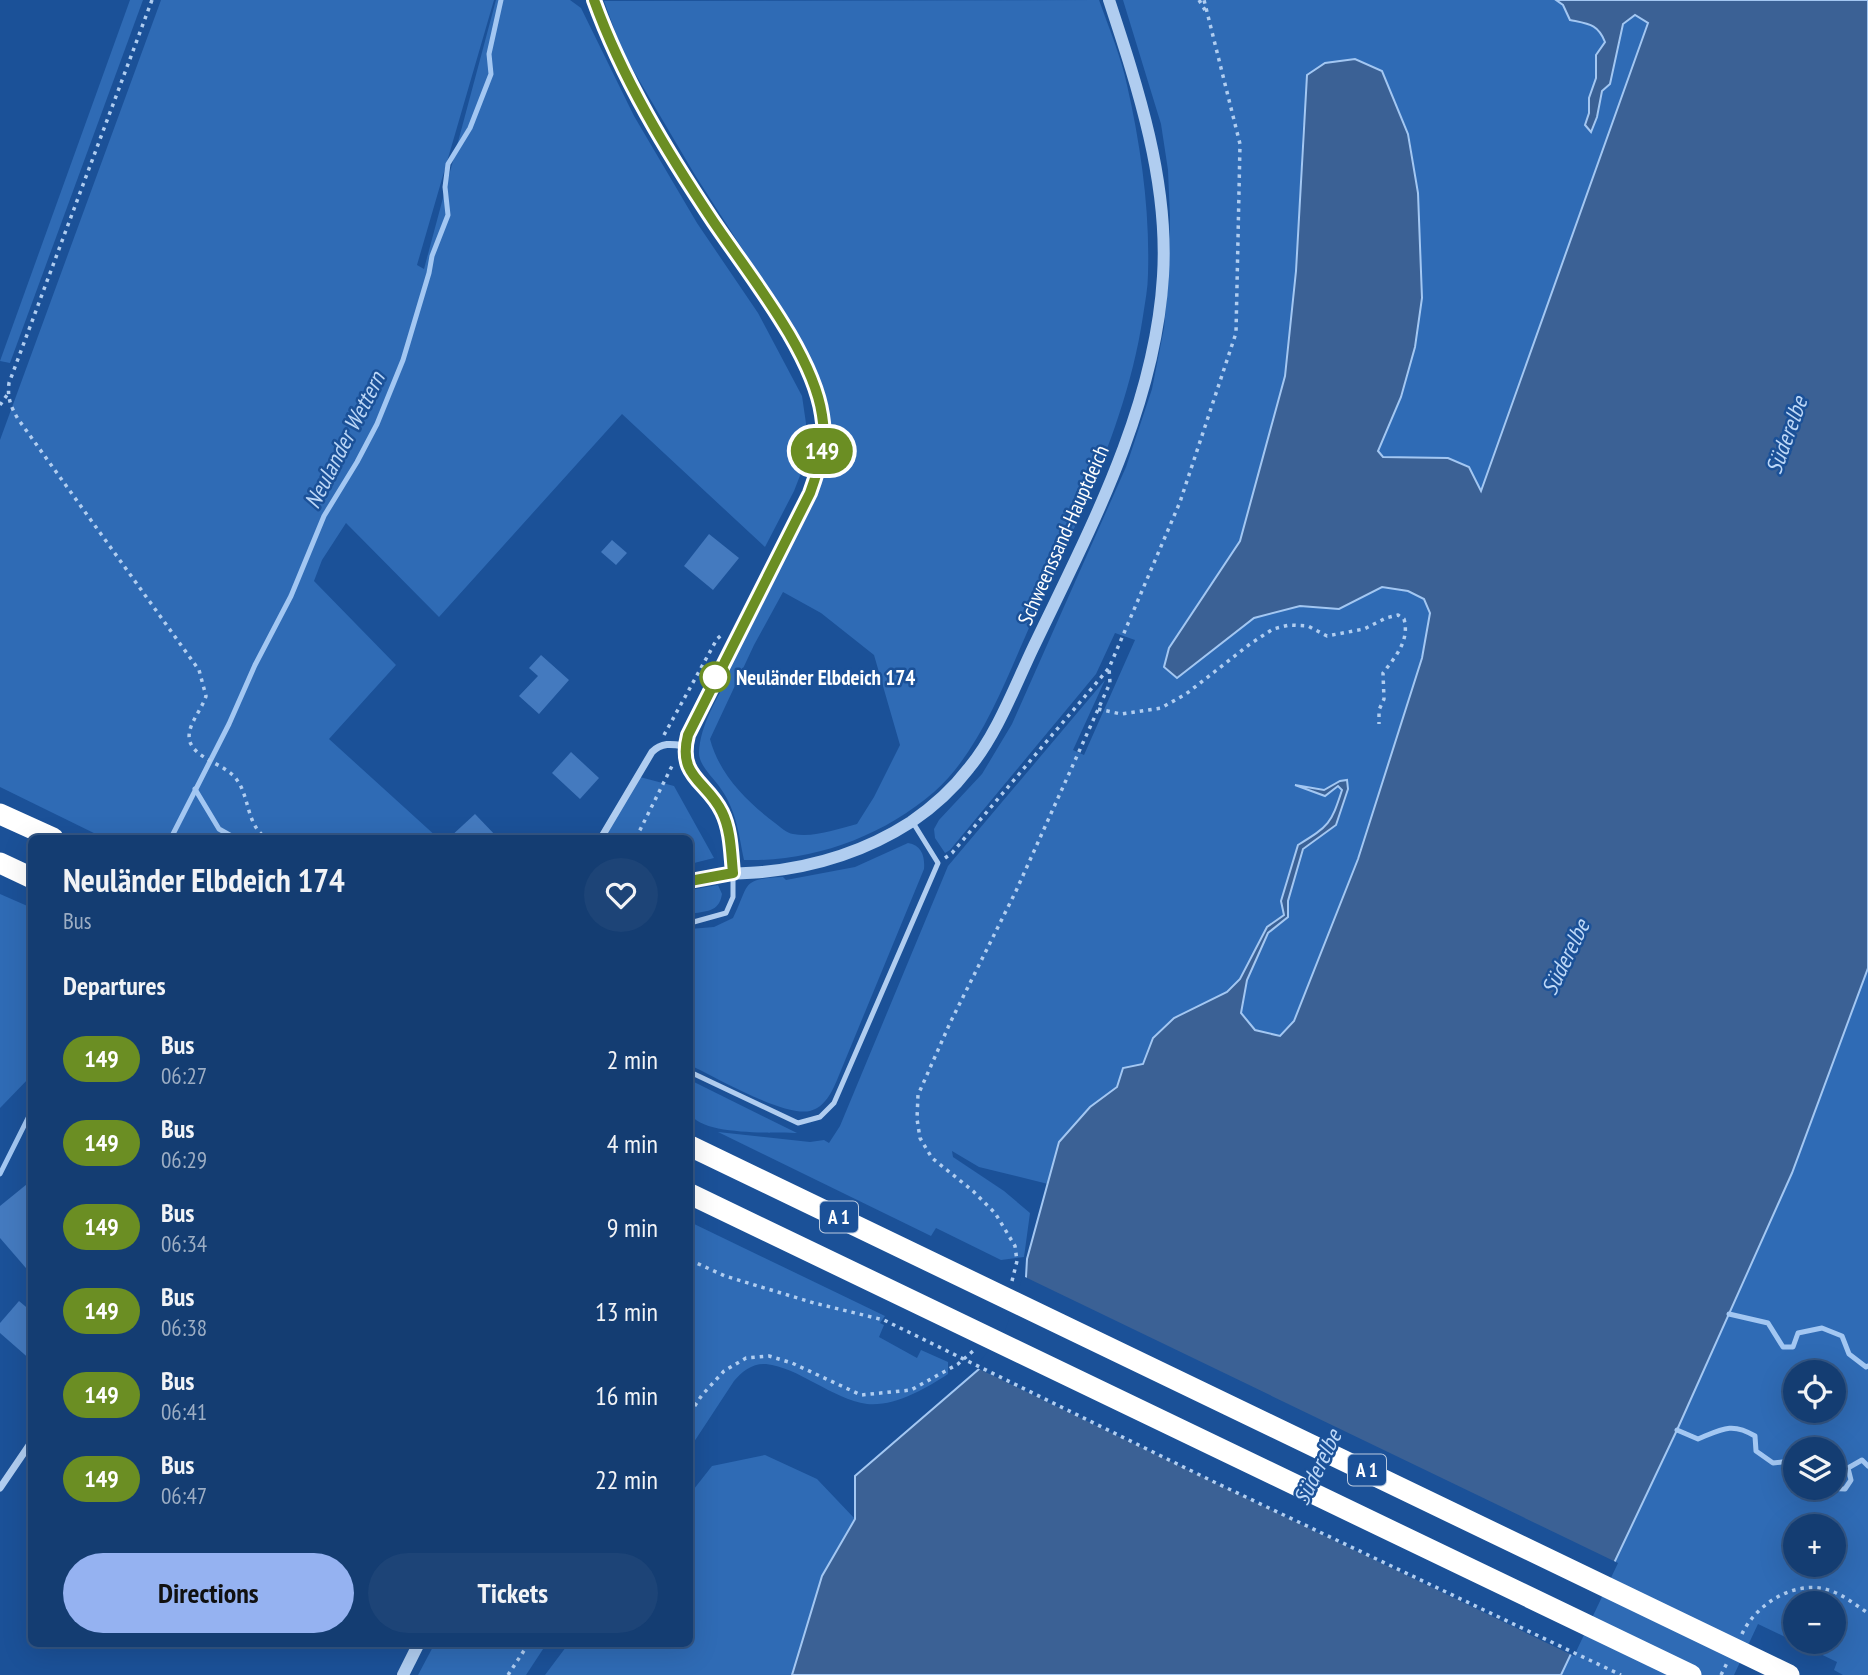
<!DOCTYPE html>
<html lang="en">
<head>
<meta charset="utf-8">
<style>
  :root { --surface:#143d72; --page:#1d4477; --text:#f1f3f6; --muted:#9daec4; --line:#335684; --accent:#95b2f1 }
  body { margin:0; font-family:"PT Sans Narrow",sans-serif; background:var(--page); color:var(--text); height:100vh; display:flex; flex-direction:column; font-size:26px; white-space:nowrap }
  * { box-sizing:border-box; margin:0 }
  p { font-size:23px; color:var(--muted) }
  .icon { flex:none; width:38px; height:38px; fill:none; stroke:currentColor; stroke-width:2; stroke-linecap:round; stroke-linejoin:round }
  .map { position:relative; flex:1; overflow:hidden }
  .side { position:absolute; left:28px; top:835px; width:665px; height:812px; display:flex; flex-direction:column; background:var(--surface); border-radius:10px; box-shadow:0 7px 28px #0002,0 0 0 2px var(--line) }
  .side>* { flex:none }
  .badge { padding:0 14px; border-radius:23px; font-size:24px; line-height:46px }
  .buttons { position:absolute; left:1783px; top:1360px; display:grid; gap:14px }
  .buttons a { display:grid; place-items:center; width:63px; height:63px; border-radius:50%; background:var(--surface); box-shadow:0 7px 28px #0002,0 0 0 2px var(--line); font-size:35px }
  .map>.badge { position:absolute; translate:-50% -50%; box-shadow:0 0 0 4px #fff }
  h2 { padding:0 35px; font-size:26px; line-height:63px }
  .round { display:grid; place-items:center; flex:none; width:74px; height:74px; border-radius:37px; background:var(--page) }
  .overview { display:flex; align-items:center; justify-content:space-between; height:119px; padding:0 35px }
  h1 { font-size:33px; font-weight:800; line-height:52px }
  .button { display:flex; gap:14px; margin-top:auto; padding:14px 35px }
  .button a { flex:1; height:80px; border-radius:42px; background:var(--accent); color:#111; font-size:28px; font-weight:800; line-height:80px; text-align:center }
  .button a+a { background:var(--page); color:var(--text) }
  ul { padding:0; list-style:none }
  li { display:flex; align-items:center; gap:21px; height:84px; padding:0 35px }
  li div { flex:1 }
  li b { display:block; font-size:26px }
  li em { font-style:normal }
  li .badge { min-width:77px; font-weight:700; text-align:center }
  .map>svg:first-child { display:block }
</style>
</head>
<body>
<div class="map">
<svg width="1868" height="1675" viewBox="0 0 1868 1675">
  <rect width="100%" height="100%" fill="#1b5198"/>
  <g fill="#2f6bb5" fill-rule="evenodd">
    <path d="M130,0H143L10,363L0,361Z"/>
    <path d="M161,0H494L417,265L424,269L496,0H570L581,8L634,116L697,223L758,313L802,396L808,437L803,468L794,491L765,547L622,414L439,617L346,523L322,560L314,581L396,665L329,739L438,838H104L0,787V440Z"/>
    <path d="M1099,0C1109,28 1121,57 1127,85C1141,147 1150,211 1148,274C1148,288 1145,302 1143,316C1127,423 1077,521 1033,619C1008,674 981,751 934,792C882,837 812,862 744,860C739,835 736,810 721,789C714,778 699,766 699,753C700,724 718,698 730,673L726,669L812,507L830,446L826,400L809,353L695,175L623,53L604,1ZM783,592L821,613L874,655L900,745L874,797L857,824C837,829 814,838 793,834C787,833 780,827 775,823C747,802 719,774 710,739L754,645Z"/>
    <path d="M1123,0H1556L1563,5L1570,20C1589,24 1598,24 1606,43L1595,66L1596,78L1589,98V113L1585,125L1597,117L1602,91L1610,83L1623,23L1635,15L1648,23L1481,492L1469,467L1448,458L1383,457L1377,451L1401,397L1415,347L1422,298L1418,193L1409,134L1382,71L1303,125L1296,271L1285,376L1240,541L1169,648L1177,678L1254,618L1300,606L1339,609L1382,587L1408,591L1424,599L1430,613L1422,658L1358,859L1294,1021L1280,1036L1255,1030L1241,1013L1247,980L1268,933L1288,917V901L1303,849L1336,825L1348,789L1340,781L1324,790L1325,796L1338,786L1342,790C1331,824 1329,826 1298,845L1284,915L1267,927L1240,979L1227,992L1174,1018L1153,1038L1143,1064L1123,1068L1117,1087L1090,1107L1059,1142L1048,1184L979,1167L952,1151L953,1157L1004,1191L1030,1213L1024,1257L1001,1260L936,1228L931,1236L718,1132L810,1142L824,1140L829,1143L840,1126L948,866L1105,680L1073,750L1084,755L1135,640L1115,633L1096,674L950,850L945,853L935,838L934,829L939,820L982,774L1012,724L1126,467L1152,389L1164,328L1169,273L1170,218L1168,170L1161,124Z"/>
    <path d="M636,776L674,786L714,858L690,864V838H601Z"/>
    <path d="M908,843C922,845 925,857 924,869L837,1080C832,1092 825,1107 810,1111C784,1117 715,1077 690,1065V929L714,927L733,918C750,884 740,879 783,877L786,880L855,867Z"/>
    <path d="M718,885L722,894C719,913 705,911 690,914V890Z"/>
    <path d="M0,894L32,908L31,1076L0,1108Z"/>
    <path d="M1868,968V1675H1843L1834,1670L1837,1662L1758,1624L1734,1675H1561L1677,1430L1792,1173ZM1796,1372H1834V1410H1796ZM1796,1449H1834V1488H1796ZM1796,1526H1834V1564H1796ZM1796,1603H1834V1642H1796Z"/>
    <path d="M690,1080L797,1133C775,1132 700,1136 690,1113C687,1105 689,1089 690,1080Z"/>
    <path d="M690,1222L885,1316L880,1323L884,1325L879,1337L917,1358L921,1350L948,1362V1374C927,1388 894,1407 867,1404C832,1399 798,1367 766,1364C753,1363 742,1371 734,1381L690,1448Z"/>
    <path d="M765,1455L817,1479L855,1519L822,1576L792,1675H545L569,1643H690V1494L712,1466Z"/>
    <path d="M435,1643H547L526,1675H418Z"/>
  </g>
  <path fill="#3b6195" stroke="#a3c7f2" stroke-width="2" d="M1556,0H1868V968L1792,1173L1677,1430L1561,1675H792L822,1576L855,1519V1476L979,1369L1008,1333L1026,1277L1027,1259L1059,1142L1090,1107L1117,1087L1123,1068L1143,1064L1153,1038L1174,1018L1227,992L1240,979L1267,927L1284,915L1281,901L1298,845C1329,826 1331,824 1342,790L1338,786L1325,796L1295,785L1324,790L1340,781L1347,780L1348,789L1336,825L1303,849L1288,901V917L1268,933L1247,980L1241,1013L1255,1030L1280,1036L1294,1021L1358,859L1422,658L1430,613L1424,599L1408,591L1382,587L1339,609L1300,606L1254,618L1177,678L1164,667L1169,648L1240,541L1285,376L1296,271L1307,75L1325,63L1355,59L1382,71L1408,134L1418,193L1422,298L1415,347L1401,397L1378,451L1383,457L1448,458L1469,467L1481,491L1648,23L1635,15L1623,24L1610,84L1602,91L1597,117L1591,132L1585,125L1589,113V98L1596,78V55L1605,42C1598,24 1589,24 1570,20L1563,5Z"/>
  <path fill="#1b5198" d="M1023,1276L1618,1563L1574,1656L975,1367L1005,1331Z"/>
  <g fill="none" stroke-linecap="round" stroke-linejoin="round">
    <g stroke="#a3c7f2" stroke-width="5">
      <path d="M195,789L219,829L235,838"/>
      <path d="M171,838L229,724L255,665L291,596L324,516L357,462L377,424L403,360L429,273L432,256L448,215L445,187L448,164L470,128L491,74L489,54L501,0"/>
      <path d="M0,1174L32,1110"/>
      <path d="M1729,1314L1768,1323L1783,1347H1793L1798,1333L1822,1328L1842,1336L1849,1354L1866,1367L1868,1366"/>
      <path d="M1677,1430L1698,1439C1722,1429 1732,1422 1755,1436L1756,1451L1773,1463L1790,1461L1796,1464"/>
      <path d="M1823,1488L1845,1489L1851,1480L1848,1468L1862,1460L1868,1466"/>
    </g>
  </g>
  <g fill="#447abf">
    <path d="M709,534L739,558L713,590L684,566Z"/>
    <path d="M612,540L627,553L616,565L601,552Z"/>
    <path d="M541,655L569,680L539,714L519,696L538,676L529,668Z"/>
    <path d="M571,752L599,778L580,799L552,773Z"/>
    <path d="M475,814L498,838H449Z"/>
    <path d="M32,1180V1275L0,1238V1206Z"/>
    <path d="M19,1301L32,1312V1361L0,1333V1323Z"/>
  </g>
  <g fill="none" stroke-linecap="round" stroke-linejoin="round">
    <g stroke="#b0cdf0" stroke-width="3.5" stroke-dasharray="3.5 5" stroke-linecap="butt">
      <path d="M152,0L9,383C7,398 11,407 18,419L199,670L206,696C202,710 185,727 190,742C197,760 226,764 237,780C250,798 246,824 266,838"/>
      <path d="M1199,0L1205,10"/>
      <path d="M0,405L7,395"/>
      <path d="M1098,709L1121,714L1161,708L1186,694L1250,644L1273,629L1289,625L1308,626L1327,636L1364,629L1386,618L1398,615L1404,619C1410,641 1395,657 1383,673L1384,699L1379,710V724"/>
      <path d="M664,735L717,639L724,633"/>
      <path d="M636,838L674,762"/>
      <path d="M945,858L952,853L1109,668L1180,502L1236,333L1240,144L1204,0"/>
      <path d="M690,1260L725,1276L814,1303L884,1320L1210,1480L1621,1675"/>
      <path d="M1012,1281L1017,1261L1015,1246L995,1213L973,1191L932,1158L920,1138L917,1119L918,1095L950,1023L1016,891L1110,683L1109,668"/>
      <path d="M690,1413L702,1395L724,1371L746,1358L769,1356L792,1363L861,1395L911,1390L958,1364L973,1351"/>
      <path d="M1742,1634C1757,1602 1799,1577 1834,1592C1846,1597 1857,1606 1868,1613"/>
      <path d="M508,1675L529,1643"/>
      <path d="M1721,1675L1727,1663"/>
    </g>
    <g stroke="#b0cdf0" stroke-width="5">
      <path d="M690,923L726,913L733,897V875"/>
      <path d="M690,1072L798,1123L820,1117L834,1103L938,863L912,821"/>
    </g>
    <g stroke="#b0cdf0" stroke-width="7">
      <path d="M594,0C622,78 667,152 713,221C748,273 813,353 822,415C827,443 819,467 810,493L700,707L685,746L687,765L693,776L713,798L725,817L733,873"/>
      <path d="M601,838L652,752C662,742 672,744 685,746"/>
      <path d="M0,1488L32,1441"/>
    </g>
    <g stroke="#b0cdf0" stroke-width="12">
      <path d="M690,881C714,874 737,874 762,872C815,867 866,851 911,822C933,807 953,789 969,768C997,734 1014,688 1033,648C1089,531 1155,409 1163,276C1169,182 1138,88 1109,0"/>
      <path d="M403,1675L419,1643"/>
    </g>
    <g stroke="#fff" stroke-width="21">
      <path d="M0,814L53,838"/>
      <path d="M0,863L32,878"/>
      <path d="M690,1146L1789,1675"/>
      <path d="M690,1194L1691,1675"/>
    </g>
  </g>
  <g fill="none" stroke-linecap="round" stroke-linejoin="round">
    <defs>
      <path id="line" d="M594,0C622,78 667,152 713,221C748,273 813,353 822,415C827,443 819,468 810,493L688,735C677,777 707,781 722,812C731,830 731,853 733,873L690,881"/>
    </defs>
    <use href="#line" stroke="#fff" stroke-width="16"/>
    <use href="#line" stroke="#6b8e23" stroke-width="10"/>
  </g>
  <circle fill="#fff" stroke="#6b8e23" stroke-width="3.5" cx="715" cy="677" r="14"/>
  <g text-anchor="middle" dominant-baseline="central" stroke-width="5" stroke-linejoin="round" paint-order="stroke">
    <g fill="#1b5198" stroke="#bbcbe0" stroke-width="2">
      <rect x="820" y="1201.5" width="38" height="31" rx="5"/>
      <rect x="1348" y="1454.5" width="38" height="31" rx="5"/>
    </g>
    <g font-size="19" font-weight="bold" fill="#fff">
      <text x="839" y="1217">A 1</text>
      <text x="1367" y="1470">A 1</text>
    </g>
    <g font-size="21" fill="#fff" stroke="#1b5198">
      <text transform="translate(1063 535) rotate(-66)">Schweenssand-Hauptdeich</text>
    </g>
    <g font-size="21" font-weight="bold" fill="#fff" stroke="#1b5198" text-anchor="start">
      <text x="736" y="677">Neuländer Elbdeich 174</text>
    </g>
    <g font-size="23" font-style="italic" fill="#bcd7f7" stroke="#1b5198">
      <text transform="translate(1786 435) rotate(-70)">Süderelbe</text>
      <text transform="translate(344 440) rotate(-63)">Neulander Wettern</text>
      <text transform="translate(1565 957) rotate(-64)">Süderelbe</text>
      <text transform="translate(1317 1467) rotate(-64)">Süderelbe</text>
    </g>
  </g>
</svg>
<div class="buttons">
<a><svg class="icon" aria-label="locate" viewBox="0 0 24 24"><circle cx="12" cy="12" r="6"/><path d="M12 2v4M12 18v4M2 12h4M18 12h4"/></svg></a>
<a><svg class="icon" aria-label="layers" viewBox="0 0 24 24"><path d="M12 4l9 5-9 5-9-5zM3 14l9 5 9-5"/></svg></a>
<a>+</a>
<a>−</a>
</div>
<b class="badge" style="left:822px;top:451px;background:#6b8e23;color:#fff">149</b>
<section class="side">
<div class="overview"><div><h1>Neuländer Elbdeich 174</h1><p>Bus</p></div><a class="round"><svg class="icon" aria-label="heart" viewBox="0 0 24 24"><path d="M12 20l-8-8c-3-5 5-10 8-4 3-6 11-1 8 4z"/></svg></a></div>
<h2>Departures</h2>
<ul>
<li><span class="badge" style="background:#6b8e23;color:#fff">149</span><div><b>Bus</b><p>06:27</p></div><em>2 min</em></li>
<li><span class="badge" style="background:#6b8e23;color:#fff">149</span><div><b>Bus</b><p>06:29</p></div><em>4 min</em></li>
<li><span class="badge" style="background:#6b8e23;color:#fff">149</span><div><b>Bus</b><p>06:34</p></div><em>9 min</em></li>
<li><span class="badge" style="background:#6b8e23;color:#fff">149</span><div><b>Bus</b><p>06:38</p></div><em>13 min</em></li>
<li><span class="badge" style="background:#6b8e23;color:#fff">149</span><div><b>Bus</b><p>06:41</p></div><em>16 min</em></li>
<li><span class="badge" style="background:#6b8e23;color:#fff">149</span><div><b>Bus</b><p>06:47</p></div><em>22 min</em></li>
</ul>
<div class="button"><a>Directions</a><a>Tickets</a></div>
</section>
</div>
</body>
</html>
